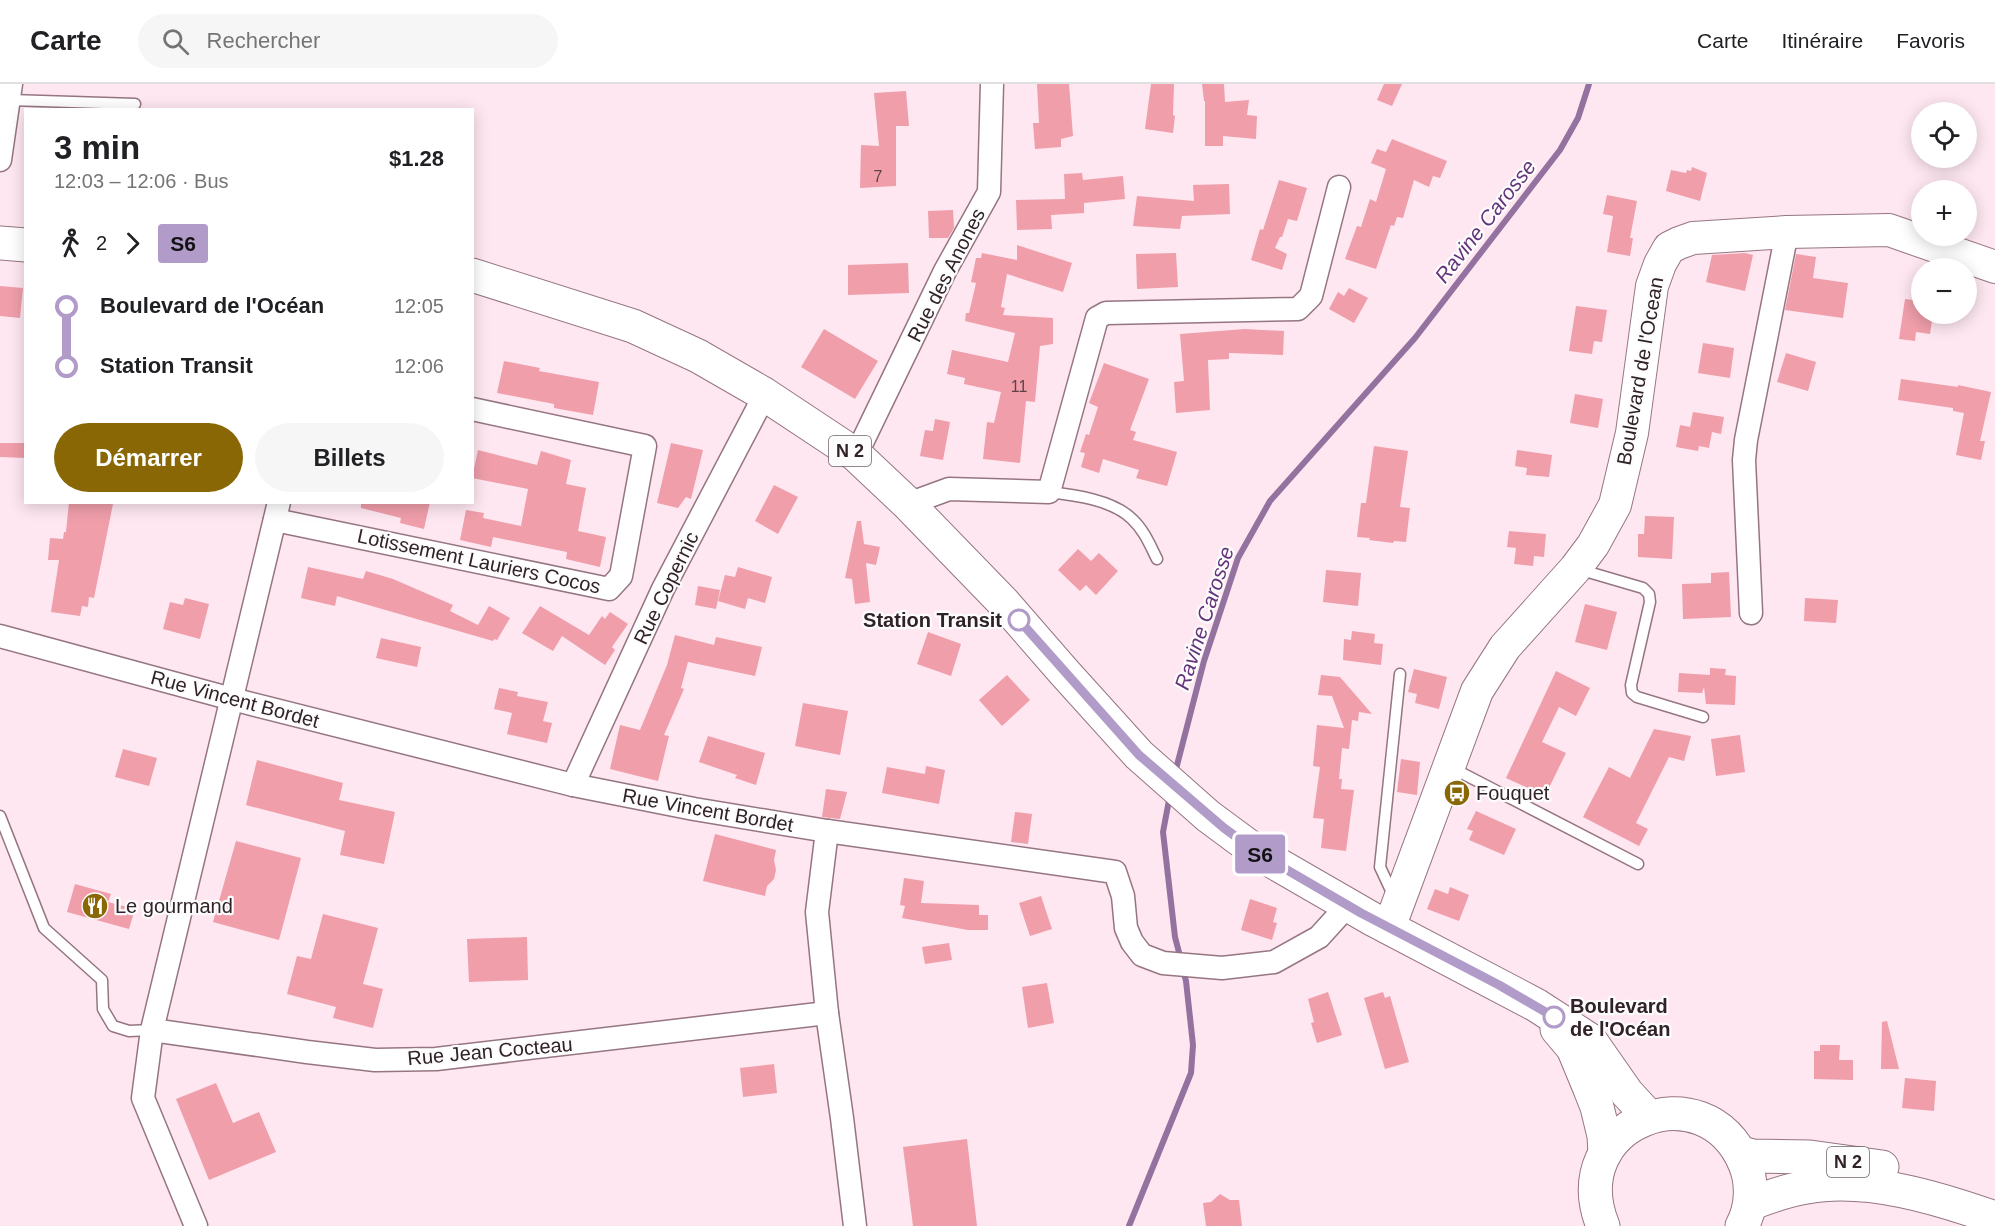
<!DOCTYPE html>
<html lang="fr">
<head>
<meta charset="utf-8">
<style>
  :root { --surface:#fff; --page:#f6f6f6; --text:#202124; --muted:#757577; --line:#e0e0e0; --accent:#896704 }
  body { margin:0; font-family:Helvetica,sans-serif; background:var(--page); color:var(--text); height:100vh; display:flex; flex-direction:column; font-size:22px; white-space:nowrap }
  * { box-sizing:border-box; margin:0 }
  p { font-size:20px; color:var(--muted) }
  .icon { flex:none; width:33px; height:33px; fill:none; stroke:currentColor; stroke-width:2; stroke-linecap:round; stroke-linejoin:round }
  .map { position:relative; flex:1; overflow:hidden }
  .sheet { position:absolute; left:24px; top:24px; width:450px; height:396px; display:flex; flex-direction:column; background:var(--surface); border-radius:0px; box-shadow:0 3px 15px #0003 }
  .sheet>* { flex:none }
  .badge { padding:0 12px; border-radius:4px; font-size:21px; line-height:39px }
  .controls { position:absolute; left:1911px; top:18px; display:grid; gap:12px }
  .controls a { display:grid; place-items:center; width:66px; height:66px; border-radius:50%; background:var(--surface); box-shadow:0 3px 15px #0003; font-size:30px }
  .map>.badge { position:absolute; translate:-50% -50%; box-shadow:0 0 0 3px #fff }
  .legs { display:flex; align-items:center; gap:9px; height:66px; padding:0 30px; font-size:20px }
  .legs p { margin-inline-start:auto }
  .head { display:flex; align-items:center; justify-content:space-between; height:102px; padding:0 30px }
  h1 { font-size:33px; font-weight:600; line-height:45px }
  .cta { display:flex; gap:12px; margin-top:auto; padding:12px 30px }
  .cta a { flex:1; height:69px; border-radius:36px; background:var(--accent); color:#fff; font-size:24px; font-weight:600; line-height:69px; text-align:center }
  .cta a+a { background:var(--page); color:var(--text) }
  ul { padding:0 30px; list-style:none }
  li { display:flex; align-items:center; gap:21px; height:60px; font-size:22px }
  li i { display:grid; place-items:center; width:9px; height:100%; margin:0 8px; background:currentColor }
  li i::after { content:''; width:15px; height:15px; margin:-8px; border:4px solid; border-radius:50%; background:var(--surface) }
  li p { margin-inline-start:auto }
  li:first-child i { background:linear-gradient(#0000 50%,currentColor 0) }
  li:last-child i { background:linear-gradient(currentColor 50%,#0000 0) }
  header { display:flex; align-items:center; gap:36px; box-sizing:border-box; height:84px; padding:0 30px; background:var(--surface); border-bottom:2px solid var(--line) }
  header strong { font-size:28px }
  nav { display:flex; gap:33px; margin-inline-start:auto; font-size:21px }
  .search { width:420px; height:54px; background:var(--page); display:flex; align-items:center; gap:15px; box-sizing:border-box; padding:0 21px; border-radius:33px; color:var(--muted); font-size:22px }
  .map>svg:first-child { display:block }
</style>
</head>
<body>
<header>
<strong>Carte</strong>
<div class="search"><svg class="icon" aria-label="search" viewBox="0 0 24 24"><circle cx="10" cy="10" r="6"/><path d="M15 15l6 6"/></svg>Rechercher</div>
<nav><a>Carte</a><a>Itinéraire</a><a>Favoris</a></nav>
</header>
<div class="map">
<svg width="1995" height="1142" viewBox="0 0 1995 1142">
  <rect width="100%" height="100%" fill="#fee7f1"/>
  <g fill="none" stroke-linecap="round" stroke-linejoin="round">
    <g stroke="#9372a0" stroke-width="6">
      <path d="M1175,689L1204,577L1238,474L1270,417L1415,254L1560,66L1578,34L1589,0"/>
      <path d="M1170,711L1163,748L1175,853L1181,876"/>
      <path d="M1129,1142L1191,989L1193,961L1186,897L1183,886"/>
    </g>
  </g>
  <g fill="#ef9eaa">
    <path d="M1037,0H1069L1073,52L1061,55V63L1035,65L1033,39H1039Z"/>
    <path d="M1151,0H1174L1173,31L1175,32L1173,49L1145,45Z"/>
    <path d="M1202,0H1224L1225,18L1249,16L1247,31L1257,32L1256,55L1223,52V62H1205V17H1204Z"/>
    <path d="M1384,0H1402L1392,22L1377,16Z"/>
    <path d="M906,7L909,42H896V102L860,104L861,61L879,62L874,9Z"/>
    <path d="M1392,55L1447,77L1440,94L1433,92L1429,103L1414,96L1403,134L1397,133L1394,142L1391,141L1376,185L1345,175L1357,142L1361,143L1370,115L1376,118L1386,85L1371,79L1377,65L1386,68Z"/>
    <path d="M1692,83L1707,89L1700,117L1666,107L1671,86L1686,89L1687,86L1691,87Z"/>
    <path d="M1082,89L1083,96L1123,92L1125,115L1084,119V129L1051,131L1052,145L1017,146L1016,116L1065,115L1064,90Z"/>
    <path d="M1279,96L1307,104L1297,137L1288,135L1282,153H1280L1275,164L1287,170L1282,186L1251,176L1260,145L1263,146Z"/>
    <path d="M1229,100L1230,130L1182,132L1180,145L1133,142L1137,112L1194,117L1193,101Z"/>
    <path d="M1607,111L1637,117L1630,154H1633L1630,172L1607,168L1613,132L1603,130Z"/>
    <path d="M953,126L954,144L948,154H929L928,127Z"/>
    <path d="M1017,161L1072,179L1063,208L1007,190L1001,223L1005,224L1003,231L1053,234V260L1040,262L1035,318L1026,317L1020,379L983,375L987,338L994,339L1001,308L964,300L965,294L947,290L952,266L1008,278L1015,249L965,237L966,229H969L976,199L971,198L976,174H981L982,169L1017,176Z"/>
    <path d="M1176,169L1178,203L1137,205L1136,170Z"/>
    <path d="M1745,169L1753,171L1745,207L1706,198L1712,171Z"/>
    <path d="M1796,170L1816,173L1813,194L1848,199L1843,234L1785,226Z"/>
    <path d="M908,179L909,209L848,211V181Z"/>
    <path d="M0,202L23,204L20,234L0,232Z"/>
    <path d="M1349,204L1368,214L1354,239L1329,225L1338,208L1344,212Z"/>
    <path d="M1905,215L1922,217V230H1933L1930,250L1916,248L1915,257L1899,255Z"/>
    <path d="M1576,222L1607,226L1602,258L1594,257L1592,270L1569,267Z"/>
    <path d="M824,245L878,277L855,315L801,283Z"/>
    <path d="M1245,245L1284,247L1283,271L1229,269V275L1208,276L1210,326L1176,329L1174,298L1184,297L1180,250Z"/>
    <path d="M1703,259L1734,264L1730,294L1698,289Z"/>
    <path d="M1786,269L1816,278L1808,307L1777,298Z"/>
    <path d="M504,277L540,284L539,287L599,298L593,331L554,324V320L497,309Z"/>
    <path d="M1104,279L1149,295L1130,346L1136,348L1133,356L1177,368L1167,402L1136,394L1139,386L1103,375L1099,389L1081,383L1085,369L1080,368L1086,350L1089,351L1098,323L1089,319Z"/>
    <path d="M1901,295L1958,303V301L1991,308L1980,357H1985L1981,376L1956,371L1964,329L1953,327V324L1898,316Z"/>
    <path d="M1575,310L1603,315L1598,344L1570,339Z"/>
    <path d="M1693,328L1724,333L1721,350L1712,348L1709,364L1699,362L1698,367L1676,363L1680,341L1690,343Z"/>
    <path d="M935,335L950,338L943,376L920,372L925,346L933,347Z"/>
    <path d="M0,359H26V374L0,373Z"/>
    <path d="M671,359L703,366L691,415L686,413L678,424L657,419Z"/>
    <path d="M1374,362L1408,367L1400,423L1410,424L1406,458L1394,457L1393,459L1369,456L1370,454L1357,453L1361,419H1366Z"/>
    <path d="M478,366L537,381L541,367L571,376L566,400L586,404L578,447L606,453L600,483L566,475L567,468L493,453L491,463L460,456L466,426L484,429L483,434L521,442L528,405L472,394Z"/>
    <path d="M1517,366L1552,371L1549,393L1526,391L1527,384L1515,382Z"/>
    <path d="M774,401L798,413L778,450L755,437Z"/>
    <path d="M69,418H110V420H113L94,514L89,513L88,523L82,522L80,532L51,528L59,476H48L50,454L63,455L64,448H66Z"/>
    <path d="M361,418H430L424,445L400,439L401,434L361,424Z"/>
    <path d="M1645,432L1674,433L1672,475L1638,473V450H1644Z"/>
    <path d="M857,437H861L864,460L880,463L876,481L866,479L870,518L855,520L852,495L845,494Z"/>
    <path d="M1509,447L1546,450L1544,473L1534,472L1533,482L1514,480L1516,464L1507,463Z"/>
    <path d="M1078,465L1091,477L1099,469L1118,487L1096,511L1086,501L1080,507L1058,486Z"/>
    <path d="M308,483L363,495L366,487L393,495L453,521L450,527L478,541L489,522L510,534L497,556L494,555L493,557L337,512L335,522L301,514Z"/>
    <path d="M738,483L772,493L765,519L748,514L745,525L718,517L725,491L735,493Z"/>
    <path d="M1326,486L1361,489L1358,522L1323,518Z"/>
    <path d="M1729,488L1731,533L1683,535L1682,500L1711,499V489Z"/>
    <path d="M698,502L720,506L716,525L695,521Z"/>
    <path d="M185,514L209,520L200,555L163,545L170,518L183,521Z"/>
    <path d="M1805,514L1838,516L1836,539L1804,537Z"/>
    <path d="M1585,520L1617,528L1607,566L1575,558Z"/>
    <path d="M540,522L589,551L602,532L605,535L610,528L628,540L612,563L615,566L605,581L562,552L553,567L522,549Z"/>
    <path d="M1352,547L1375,550L1374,559L1383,560L1381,581L1343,576L1344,555L1351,556Z"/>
    <path d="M928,548L961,560L951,592L917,580Z"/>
    <path d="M675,551L714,561L716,553L762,563L755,592L688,578L681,604L684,605L664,651L669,652L658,697L610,685L620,641L640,646L667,581Z"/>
    <path d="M381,554L421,563L417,583L376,574Z"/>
    <path d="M1710,584L1726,585L1725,591L1736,592L1735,621L1706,620L1704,603L1702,609L1678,608L1679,589L1710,591Z"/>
    <path d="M1414,585L1447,593L1439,625L1415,619L1417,610L1408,608Z"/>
    <path d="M1556,587L1590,604L1576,632L1559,623L1542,658L1566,669L1545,712L1506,694Z"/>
    <path d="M1007,591L1030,616L1002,642L979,616Z"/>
    <path d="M1321,591L1340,593L1372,630L1359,628L1358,637L1352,636L1349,665L1342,664L1339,695H1342L1341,705L1354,706L1346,767L1321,764L1324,735L1313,734L1320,683L1313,682L1317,641L1344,644L1332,612L1318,611Z"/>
    <path d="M499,604L518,608L517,612L548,618L543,637L552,639L547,659L507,650L512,629L494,625Z"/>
    <path d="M803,619L848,627L840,671L795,662Z"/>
    <path d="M1654,645L1691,652L1684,677L1669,673L1636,739L1648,745L1639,762L1583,733L1609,683L1630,694Z"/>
    <path d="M1740,651L1745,688L1716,692L1711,655Z"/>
    <path d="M708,652L765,669L756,701L735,694L737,691L699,678Z"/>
    <path d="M123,665L157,674L149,702L115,693Z"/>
    <path d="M1401,675L1420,678L1417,711L1397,708Z"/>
    <path d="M257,676L343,699L339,716L395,728L384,780L340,771L345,747L246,721Z"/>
    <path d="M926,682L945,686L939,720L882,709L887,683L925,690Z"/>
    <path d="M826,705L847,708L840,735L822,733Z"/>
    <path d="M1476,727L1516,745L1504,771L1469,756L1473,747L1467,745Z"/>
    <path d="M1015,728L1032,730L1028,760L1011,758Z"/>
    <path d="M715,750L776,766L774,776L776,786L774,795L767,802L765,812L703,797Z"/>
    <path d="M236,757L301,774L279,856L213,838Z"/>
    <path d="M904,794L924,797L921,819L979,821V831H988V846H968L902,834L905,822L900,821Z"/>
    <path d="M75,800L111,810L108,818L135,825L129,845L67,828Z"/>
    <path d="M1450,803L1469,811L1459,837L1427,825L1435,805L1448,810Z"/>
    <path d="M1041,812L1052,845L1030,852L1019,819Z"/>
    <path d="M1250,815L1277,824L1273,838L1277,839L1272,856L1241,846Z"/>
    <path d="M323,830L378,844L363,900L383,905L373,944L333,934L336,923L287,910L297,872L311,875Z"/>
    <path d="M527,853L528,896L469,898L467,855Z"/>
    <path d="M949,859L952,876L925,880L922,863Z"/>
    <path d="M1047,899L1054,939L1028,944L1022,903Z"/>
    <path d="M1328,908L1342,951L1317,959L1311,939L1314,938L1308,915Z"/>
    <path d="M1383,908L1385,914L1390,912L1409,978L1385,985L1364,914Z"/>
    <path d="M1887,937L1899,985H1881L1882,938Z"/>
    <path d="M1820,961H1840L1839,976H1853V996L1814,995V967H1820Z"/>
    <path d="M774,980L777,1009L743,1013L740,984Z"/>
    <path d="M1905,994L1936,997L1934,1027L1902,1024Z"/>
    <path d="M216,999L233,1039L259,1028L276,1068L209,1096L176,1015Z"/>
    <path d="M967,1055L977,1142H913L903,1063Z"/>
    <path d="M1220,1110L1230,1116H1239L1242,1142H1206L1203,1119L1211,1118Z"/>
  </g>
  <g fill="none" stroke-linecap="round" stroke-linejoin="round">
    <defs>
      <g id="lane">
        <path d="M10,16L135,20"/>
        <path d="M1049,408C1075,411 1113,416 1132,435C1144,446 1150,461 1157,475"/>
        <path d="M1578,485L1643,504L1649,510L1650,518L1631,601L1632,609L1637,613L1703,633"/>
        <path d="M1452,684L1638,780"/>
        <path d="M0,732L44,844L102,896L103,925L113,942L129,947L152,946"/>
        <path d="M1394,813L1380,783L1400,590"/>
      </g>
      <g id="street">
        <path d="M0,76L11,0"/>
        <path d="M856,371L945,187L989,108L992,0"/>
        <path d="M908,420L949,405L1049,408L1097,234L1106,229L1298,225L1311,212L1339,103"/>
        <path d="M275,436L609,505L621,492L645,362L472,325"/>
        <path d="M1751,529L1744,376L1746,356L1787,148"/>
        <path d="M0,552L232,615L573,701L694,725L827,747L1115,788L1123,812L1126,844L1132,858L1142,871L1163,879L1222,884L1274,878L1319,853L1348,821"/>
        <path d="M573,701L663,505L760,320L764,310"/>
        <path d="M827,747L817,828L827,929L842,1034L855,1142"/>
        <path d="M152,946L307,968L375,976L436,975L827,929"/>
        <path d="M196,1142L143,1014L152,946L279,418"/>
      </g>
      <path id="secondary" d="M1389,844L1477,607L1505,563L1575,485L1593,461L1615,421L1632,349L1652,202L1660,180L1669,164L1679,159L1693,154L1787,148L1889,146L1995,183"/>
      <g id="primary">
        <path d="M0,159L26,161"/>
        <path d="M472,191L633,242L698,272L764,310L856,371L908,420L1004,519L1064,588L1139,671L1208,732L1258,769L1374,836L1536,921L1590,956L1627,1009L1649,1033"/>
        <path d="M1557,945L1573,964L1590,1005L1597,1023L1604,1052L1605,1069"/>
        <path d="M1741,1069L1753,1072L1810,1073L1882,1083"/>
        <path d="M1750,1120C1768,1113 1787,1106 1807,1103C1867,1092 1938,1114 1995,1134"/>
        <path d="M1603,1142C1561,1039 1705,983 1745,1080C1753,1099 1752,1124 1742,1142"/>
      </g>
    </defs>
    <use href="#lane" stroke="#967583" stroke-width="13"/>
    <use href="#street" stroke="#967583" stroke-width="25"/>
    <use href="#secondary" stroke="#967583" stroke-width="34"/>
    <use href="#primary" stroke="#967583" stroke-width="35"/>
    <use href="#lane" stroke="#fff" stroke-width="10"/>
    <use href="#street" stroke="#fff" stroke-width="22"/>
    <use href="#secondary" stroke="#fff" stroke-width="32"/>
    <use href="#primary" stroke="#fff" stroke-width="33"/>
  </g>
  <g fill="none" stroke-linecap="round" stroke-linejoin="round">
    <defs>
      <path id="line-1" d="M1019,536L1139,671L1224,744L1258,769L1361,829L1499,901L1554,933"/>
    </defs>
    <use href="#line-1" stroke="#fff" stroke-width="14"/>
    <use href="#line-1" stroke="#b19bc9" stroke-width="9"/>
  </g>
  <defs>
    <symbol id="bus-disc" viewBox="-11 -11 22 22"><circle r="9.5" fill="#896704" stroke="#fcfcfc"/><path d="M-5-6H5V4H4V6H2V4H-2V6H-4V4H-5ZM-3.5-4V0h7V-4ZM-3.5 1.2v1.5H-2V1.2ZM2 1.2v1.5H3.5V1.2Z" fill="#fff"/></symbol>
    <symbol id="restaurant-disc" viewBox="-11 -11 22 22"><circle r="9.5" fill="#896704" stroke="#fcfcfc"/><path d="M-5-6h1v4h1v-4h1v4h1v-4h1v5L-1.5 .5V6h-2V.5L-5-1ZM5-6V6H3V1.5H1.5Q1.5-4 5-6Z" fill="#fff"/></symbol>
  </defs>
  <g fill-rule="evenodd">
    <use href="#bus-disc" x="1442" y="694" width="30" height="30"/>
    <use href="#restaurant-disc" x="80" y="807" width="30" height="30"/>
  </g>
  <g fill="#fff" stroke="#b19bc9" stroke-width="3">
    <circle cx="1019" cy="536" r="10"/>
    <circle cx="1554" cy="933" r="10"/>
  </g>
  <g text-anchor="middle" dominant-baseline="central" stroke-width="4.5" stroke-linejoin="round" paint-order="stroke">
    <g font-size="16" fill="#604148">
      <text x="878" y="92">7</text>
      <text x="1019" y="302">11</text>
    </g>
    <g fill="#fcfcfc" stroke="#6d6368" stroke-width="1.5">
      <rect x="829" y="352" width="42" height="30" rx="4.5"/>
      <rect x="1827" y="1063" width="42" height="30" rx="4.5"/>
    </g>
    <g font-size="18" font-weight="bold" fill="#302228">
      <text x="850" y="367">N 2</text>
      <text x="1848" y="1078">N 2</text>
    </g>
    <g font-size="20" fill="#302228" stroke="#fcfcfc">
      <text transform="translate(946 191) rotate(-63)">Rue des Anones</text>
      <text transform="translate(1640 287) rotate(-80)">Boulevard de l'Ocean</text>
      <text transform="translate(479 477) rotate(12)">Lotissement Lauriers Cocos</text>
      <text transform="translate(666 504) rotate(-64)">Rue Copernic</text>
      <text transform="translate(235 615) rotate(15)">Rue Vincent Bordet</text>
      <text transform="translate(708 726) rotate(10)">Rue Vincent Bordet</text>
      <text transform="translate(490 967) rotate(-5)">Rue Jean Cocteau</text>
    </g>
    <g font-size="20" font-weight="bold" fill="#302228" stroke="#fcfcfc" text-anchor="end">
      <text x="1002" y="536">Station Transit</text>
      <text x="1570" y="922" text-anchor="start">Boulevard<tspan x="1570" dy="23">de l'Océan</tspan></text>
    </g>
    <g font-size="20" fill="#302228" stroke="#fcfcfc" text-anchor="start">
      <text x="1476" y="709">Fouquet</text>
      <text x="115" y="822">Le gourmand</text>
    </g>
    <g font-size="21" font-style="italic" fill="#64337c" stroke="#fcfcfc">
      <text transform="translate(1485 137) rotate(-52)">Ravine Carosse</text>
      <text transform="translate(1204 534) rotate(-72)">Ravine Carosse</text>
    </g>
  </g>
</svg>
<div class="controls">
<a><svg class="icon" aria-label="locate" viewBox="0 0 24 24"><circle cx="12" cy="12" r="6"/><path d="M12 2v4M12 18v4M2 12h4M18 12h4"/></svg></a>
<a>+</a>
<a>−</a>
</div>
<b class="badge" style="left:1260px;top:770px;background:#b19bc9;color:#111">S6</b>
<section class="sheet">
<div class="head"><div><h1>3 min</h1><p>12:03 – 12:06 · Bus</p></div><b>$1.28</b></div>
<div class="legs"><svg class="icon" aria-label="walk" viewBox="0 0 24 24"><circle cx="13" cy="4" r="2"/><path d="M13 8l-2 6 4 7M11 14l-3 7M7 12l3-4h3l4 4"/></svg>2<svg class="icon" aria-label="forward" viewBox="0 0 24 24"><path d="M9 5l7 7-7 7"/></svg><b class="badge" style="background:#b19bc9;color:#111">S6</b></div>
<ul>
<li><i style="color:#b19bc9"></i><b>Boulevard de l'Océan</b><p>12:05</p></li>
<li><i style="color:#b19bc9"></i><b>Station Transit</b><p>12:06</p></li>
</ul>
<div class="cta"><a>Démarrer</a><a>Billets</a></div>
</section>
</div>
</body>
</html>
